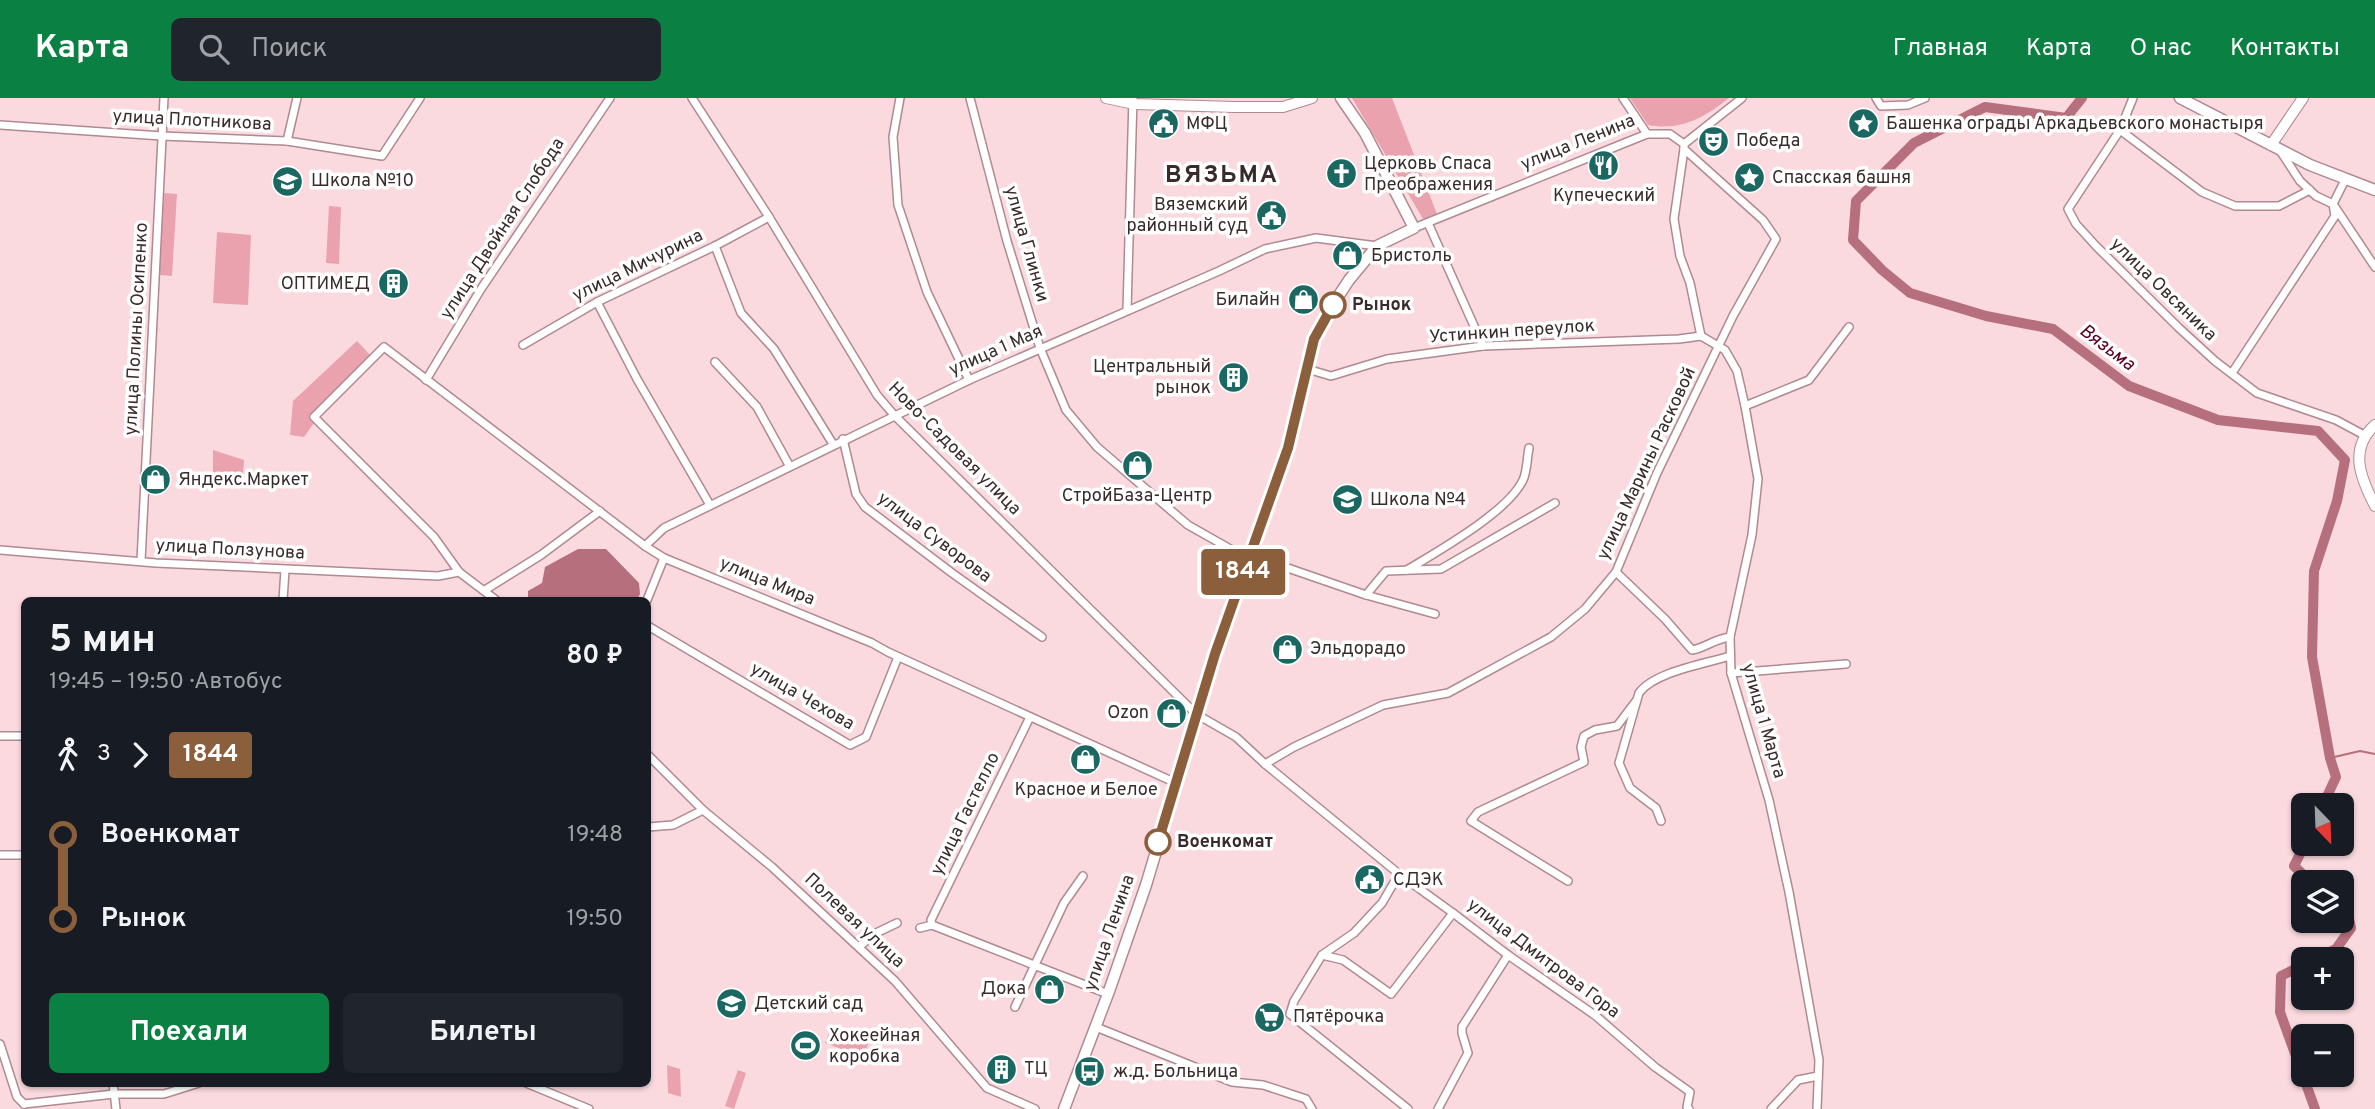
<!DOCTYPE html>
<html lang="ru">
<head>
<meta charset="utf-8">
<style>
  :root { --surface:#171b24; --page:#20242c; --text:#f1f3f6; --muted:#9ea1a6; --accent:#0b8043 }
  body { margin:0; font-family:Overpass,sans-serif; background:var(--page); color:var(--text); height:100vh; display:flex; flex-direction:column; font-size:26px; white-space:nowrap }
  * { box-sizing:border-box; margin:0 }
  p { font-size:23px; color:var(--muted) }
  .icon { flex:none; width:38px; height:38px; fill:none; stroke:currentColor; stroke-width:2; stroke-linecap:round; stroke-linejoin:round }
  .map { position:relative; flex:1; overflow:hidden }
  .panel { position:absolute; left:21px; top:499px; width:630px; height:490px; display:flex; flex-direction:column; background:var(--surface); border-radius:10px; box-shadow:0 2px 5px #0004 }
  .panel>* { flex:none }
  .badge { padding:0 14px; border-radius:5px; font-size:24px; line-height:46px }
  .needle { width:46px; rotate:157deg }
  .fabs { position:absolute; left:2291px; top:695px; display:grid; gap:14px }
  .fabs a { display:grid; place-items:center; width:63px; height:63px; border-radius:10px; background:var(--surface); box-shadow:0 2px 5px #0004; font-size:35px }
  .map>.badge { position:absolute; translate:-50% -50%; box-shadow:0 0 0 4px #fff }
  .legs { display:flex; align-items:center; gap:10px; height:77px; padding:0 28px; font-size:23px }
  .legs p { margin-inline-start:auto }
  .head { display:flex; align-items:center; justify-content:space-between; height:119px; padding:0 28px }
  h1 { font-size:38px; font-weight:700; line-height:52px }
  .cta { display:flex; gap:14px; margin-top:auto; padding:14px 28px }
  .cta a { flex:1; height:80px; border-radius:10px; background:var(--accent); color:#fff; font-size:28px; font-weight:700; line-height:80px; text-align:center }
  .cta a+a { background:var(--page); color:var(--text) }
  ul { padding:0 28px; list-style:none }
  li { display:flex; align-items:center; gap:24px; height:84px; font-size:26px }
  li i { display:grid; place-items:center; width:10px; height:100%; margin:0 9px; background:currentColor }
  li i::after { content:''; width:18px; height:18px; margin:-9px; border:5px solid; border-radius:50%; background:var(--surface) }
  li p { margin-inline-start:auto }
  li:first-child i { background:linear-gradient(#0000 50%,currentColor 0) }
  li:last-child i { background:linear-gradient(currentColor 50%,#0000 0) }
  header { display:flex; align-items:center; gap:42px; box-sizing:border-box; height:98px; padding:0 35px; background:var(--accent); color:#fff }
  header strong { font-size:33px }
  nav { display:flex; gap:38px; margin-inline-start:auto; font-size:24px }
  .search { width:490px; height:63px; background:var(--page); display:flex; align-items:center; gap:18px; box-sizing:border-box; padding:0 24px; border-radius:10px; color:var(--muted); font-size:26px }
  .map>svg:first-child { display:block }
</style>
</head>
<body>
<header>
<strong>Карта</strong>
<div class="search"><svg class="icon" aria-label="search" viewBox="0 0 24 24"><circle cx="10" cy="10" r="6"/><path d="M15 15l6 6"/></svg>Поиск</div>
<nav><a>Главная</a><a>Карта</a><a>О нас</a><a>Контакты</a></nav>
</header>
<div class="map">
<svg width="2375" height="1011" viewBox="0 0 2375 1011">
  <rect width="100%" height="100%" fill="#fbdadf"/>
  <g fill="#eaa2ae">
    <path d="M1352,0H1392L1437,116L1423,121Z"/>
    <path d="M1630,0H1729C1704,20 1681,33 1648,27Z"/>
    <path d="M164,95L177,96L172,178L159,177Z"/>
    <path d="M329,108L341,109L339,166L326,165Z"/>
    <path d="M217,134L251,137L248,207L213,205Z"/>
    <path d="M357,243L370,257L309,318L314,325L304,339L290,337L293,303Z"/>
    <path d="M213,352L244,362L243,377L213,375Z"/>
    <path d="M831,930L869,944L863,959L825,945Z"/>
    <path d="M797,935L821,945L814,962L790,951Z"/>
    <path d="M667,967L680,971L681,999L668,995Z"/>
    <path d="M738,972L746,975L734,1011L725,1008Z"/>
  </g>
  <path fill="#b66f7c" d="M578,451H606L639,485L640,496L637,502H528V493L542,485L545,469Z"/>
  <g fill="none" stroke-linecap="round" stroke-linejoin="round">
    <path stroke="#b66f7c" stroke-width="2" d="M2330,660L2360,653L2375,656"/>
    <g stroke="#b66f7c" stroke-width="10">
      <path d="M2082,0L2066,20L1985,9L1914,45L1856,103L1853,142L1882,172L1910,195L1986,218L2053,231L2129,288L2218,322L2318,333L2345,362L2337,403L2314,473L2312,559L2330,660L2336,679L2323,707"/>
      <path d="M2305,746L2294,768L2311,784"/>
      <path d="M2315,861L2336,851L2351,830L2346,807L2342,804"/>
      <path d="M2303,867L2281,878L2280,914L2315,1011"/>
    </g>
    <defs>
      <g id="street">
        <path d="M692,0L769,119L877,297L894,317L1196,616L1236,639L1265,666L1399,776L1453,815L1508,857L1596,918L1655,969L1690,994L1687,1009L1689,1011"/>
        <path d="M900,0L893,39L898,107L927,194L969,282"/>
        <path d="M970,0L1007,143L1040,250L1066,312L1097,349L1188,427L1248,461"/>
        <path d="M1623,0L1647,36"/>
        <path d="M1876,0L1881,8L1908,7L1925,0"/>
        <path d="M2133,0L2120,32L2068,111L2076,126L2096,148L2179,230L2215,263L2257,295L2336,322L2364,337"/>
        <path d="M0,27L162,38L287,43L382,58L420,0"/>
        <path d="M2120,32L2202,94L2235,108H2279L2310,92"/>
        <path d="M287,43L297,0"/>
        <path d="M1684,46L1742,0"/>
        <path d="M1684,51L1674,121L1680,158L1690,185L1701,238"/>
        <path d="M2281,54L2300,83L2316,98L2333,106L2375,169"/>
        <path d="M1428,125L1483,248"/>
        <path d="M715,148L741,215L774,251L833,346"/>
        <path d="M597,204L637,281L710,407"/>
        <path d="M1127,212L1133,0"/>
        <path d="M523,247L597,204L715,148L769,119"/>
        <path d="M715,264L757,309L789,367"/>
        <path d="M1307,271L1331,278L1387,261L1483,248L1679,241L1701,238L1725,252L1737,273L1745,308L1758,381L1752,437L1730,539L1731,575L1769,702L1789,794L1819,962L1817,1011"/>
        <path d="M2232,275L2335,118L2333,106L2345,82"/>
        <path d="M426,282L481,191L610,0"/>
        <path d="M1745,308L1809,282L1849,229"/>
        <path d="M843,341L856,396L865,409L952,475L1042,539"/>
        <path d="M645,448L664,430L969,282L1219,173L1265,151L1316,140L1377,148"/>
        <path d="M0,452L156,465L438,478L459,474"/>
        <path d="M1250,457L1366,497L1435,516"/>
        <path d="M141,463L164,0"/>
        <path d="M1407,472C1438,453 1508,414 1523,382C1527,374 1527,360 1529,350"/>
        <path d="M1616,474L1665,521L1692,552C1705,550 1714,541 1730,539"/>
        <path d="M485,492L541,457L600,413"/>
        <path d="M1366,497L1386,473L1441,471L1555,405"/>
        <path d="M283,502L285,472"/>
        <path d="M496,502L459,474L434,439L314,319L384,249L645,448L664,460L872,545L888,554L1176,685"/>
        <path d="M647,502L664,460"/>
        <path d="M648,528L850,647L866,639L898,559"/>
        <path d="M1731,575L1846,566"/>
        <path d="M0,638H24"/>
        <path d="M648,657L703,712L772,769L895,883L987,990L1035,1011"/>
        <path d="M1265,666L1294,649L1383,607L1448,595L1551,539L1585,511L1616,474L1657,375L1733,218L1776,141L1763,122L1684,51V46L1670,36H1647L1414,130"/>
        <path d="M1661,723L1656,710L1630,690L1619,665L1639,595C1654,574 1704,566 1730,558"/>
        <path d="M648,729L673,727L703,712"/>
        <path d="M0,757H24"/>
        <path d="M1399,776L1382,805L1354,835L1322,857L1294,903L1290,916L1408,1011"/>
        <path d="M1568,783L1471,723L1478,714L1584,664L1581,649L1584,638L1595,632L1617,628L1636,603"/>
        <path d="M932,827L931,822L1030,619"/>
        <path d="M920,830L932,827L1108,896"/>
        <path d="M859,849L874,836L897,825"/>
        <path d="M1322,857L1343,862L1391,896L1453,815"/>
        <path d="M1015,909L1064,805L1083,778"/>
        <path d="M1096,929L1232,984L1263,987L1306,1001L1312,1011"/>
        <path d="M0,946L17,999L24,1006"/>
        <path d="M113,985L116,1011"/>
        <path d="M526,985L589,1011"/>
        <path d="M24,1006L114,996H164L199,985"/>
        <path d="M1438,1011L1468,955L1462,935V929L1508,857"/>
        <path d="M1771,1011L1798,982L1818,978"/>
      </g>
      <g id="secondary">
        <path d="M1106,0L1134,6L1234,9H1283L1312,0"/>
        <path d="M2271,47L2303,0"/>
        <path d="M2375,327C2348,351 2361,381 2375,408"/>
      </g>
      <g id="primary">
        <path d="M2180,0L2310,67L2375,92"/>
        <path d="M1064,1011L1108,896L1146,787L1215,556L1288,350L1314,241L1324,220L1349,182L1377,148L1414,130L1365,35L1341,0"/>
      </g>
    </defs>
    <use href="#street" stroke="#af8a90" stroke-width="10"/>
    <use href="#secondary" stroke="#af8a90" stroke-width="12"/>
    <use href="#primary" stroke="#af8a90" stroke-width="13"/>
    <use href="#street" stroke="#fff" stroke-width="7"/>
    <use href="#secondary" stroke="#fff" stroke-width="10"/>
    <use href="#primary" stroke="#fff" stroke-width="10"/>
  </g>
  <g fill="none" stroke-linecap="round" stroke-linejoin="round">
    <defs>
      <path id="line-1" d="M1158,744L1215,556L1288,350L1314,241L1333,207"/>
    </defs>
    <use href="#line-1" stroke="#fff" stroke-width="16"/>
    <use href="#line-1" stroke="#8b5e3c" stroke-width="10"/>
  </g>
  <defs>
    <symbol id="civic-disc" viewBox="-11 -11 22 22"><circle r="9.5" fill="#1b6762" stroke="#fff"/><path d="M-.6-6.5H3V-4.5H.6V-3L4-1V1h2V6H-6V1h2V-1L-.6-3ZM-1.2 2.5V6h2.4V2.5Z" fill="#fff"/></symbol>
    <symbol id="sight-disc" viewBox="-11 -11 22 22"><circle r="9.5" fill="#1b6762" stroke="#fff"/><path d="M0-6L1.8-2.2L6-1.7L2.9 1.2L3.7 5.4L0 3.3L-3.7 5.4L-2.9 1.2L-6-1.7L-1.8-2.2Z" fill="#fff"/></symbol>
    <symbol id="theatre-disc" viewBox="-11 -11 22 22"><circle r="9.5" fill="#1b6762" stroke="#fff"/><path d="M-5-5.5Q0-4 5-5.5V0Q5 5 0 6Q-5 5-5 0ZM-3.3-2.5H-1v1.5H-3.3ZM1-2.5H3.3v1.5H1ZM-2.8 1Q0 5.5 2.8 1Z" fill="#fff"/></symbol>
    <symbol id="restaurant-disc" viewBox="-11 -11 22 22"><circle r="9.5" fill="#1b6762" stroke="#fff"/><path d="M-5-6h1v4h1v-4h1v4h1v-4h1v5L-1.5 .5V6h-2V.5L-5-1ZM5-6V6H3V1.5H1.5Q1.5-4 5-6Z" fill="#fff"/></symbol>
    <symbol id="church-disc" viewBox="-11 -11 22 22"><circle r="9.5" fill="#1b6762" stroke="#fff"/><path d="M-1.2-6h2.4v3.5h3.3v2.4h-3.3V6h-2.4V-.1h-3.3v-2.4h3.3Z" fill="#fff"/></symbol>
    <symbol id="school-disc" viewBox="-11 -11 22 22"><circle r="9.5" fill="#1b6762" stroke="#fff"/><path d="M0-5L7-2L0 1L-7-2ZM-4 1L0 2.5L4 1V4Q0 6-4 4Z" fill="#fff"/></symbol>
    <symbol id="shop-disc" viewBox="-11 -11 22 22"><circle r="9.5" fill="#1b6762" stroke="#fff"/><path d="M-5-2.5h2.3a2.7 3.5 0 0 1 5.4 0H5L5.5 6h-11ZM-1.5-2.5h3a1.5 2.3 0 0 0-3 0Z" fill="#fff"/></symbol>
    <symbol id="building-disc" viewBox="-11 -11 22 22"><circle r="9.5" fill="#1b6762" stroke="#fff"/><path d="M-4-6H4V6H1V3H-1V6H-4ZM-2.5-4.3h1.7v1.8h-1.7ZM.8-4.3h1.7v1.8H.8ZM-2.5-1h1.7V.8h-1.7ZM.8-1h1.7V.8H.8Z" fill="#fff"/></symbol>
    <symbol id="supermarket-disc" viewBox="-11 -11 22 22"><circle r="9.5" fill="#1b6762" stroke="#fff"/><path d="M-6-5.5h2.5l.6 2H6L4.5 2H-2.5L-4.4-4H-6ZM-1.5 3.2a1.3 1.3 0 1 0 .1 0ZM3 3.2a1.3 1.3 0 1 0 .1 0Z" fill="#fff"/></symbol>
    <symbol id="stadium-disc" viewBox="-11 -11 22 22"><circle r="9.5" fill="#1b6762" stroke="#fff"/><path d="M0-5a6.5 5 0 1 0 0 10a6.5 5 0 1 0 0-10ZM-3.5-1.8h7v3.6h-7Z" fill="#fff"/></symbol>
    <symbol id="bus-disc" viewBox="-11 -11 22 22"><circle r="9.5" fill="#1b6762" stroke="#fff"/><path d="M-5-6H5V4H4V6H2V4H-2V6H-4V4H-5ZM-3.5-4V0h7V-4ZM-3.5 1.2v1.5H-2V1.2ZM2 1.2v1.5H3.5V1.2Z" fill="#fff"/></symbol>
  </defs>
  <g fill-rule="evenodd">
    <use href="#civic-disc" x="1146" y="8" width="35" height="35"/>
    <use href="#sight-disc" x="1846" y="8" width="35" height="35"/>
    <use href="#theatre-disc" x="1696" y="26" width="35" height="35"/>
    <use href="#restaurant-disc" x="1586" y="50" width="35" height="35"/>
    <use href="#church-disc" x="1324" y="58" width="35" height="35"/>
    <use href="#sight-disc" x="1732" y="62" width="35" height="35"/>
    <use href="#school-disc" x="270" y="66" width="35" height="35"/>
    <use href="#civic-disc" x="1254" y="100" width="35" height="35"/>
    <use href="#shop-disc" x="1330" y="140" width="35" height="35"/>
    <use href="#building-disc" x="376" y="168" width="35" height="35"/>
    <use href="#shop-disc" x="1286" y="184" width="35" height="35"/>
    <use href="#building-disc" x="1216" y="262" width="35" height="35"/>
    <use href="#shop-disc" x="1120" y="350" width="35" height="35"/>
    <use href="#shop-disc" x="138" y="364" width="35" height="35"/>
    <use href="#school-disc" x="1330" y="384" width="35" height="35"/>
    <use href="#shop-disc" x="1270" y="534" width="35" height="35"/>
    <use href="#shop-disc" x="1154" y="598" width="35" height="35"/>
    <use href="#shop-disc" x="1068" y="644" width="35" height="35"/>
    <use href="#civic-disc" x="1352" y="764" width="35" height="35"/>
    <use href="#shop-disc" x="1032" y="874" width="35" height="35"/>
    <use href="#school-disc" x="714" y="888" width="35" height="35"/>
    <use href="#supermarket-disc" x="1252" y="902" width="35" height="35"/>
    <use href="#stadium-disc" x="788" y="930" width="35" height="35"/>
    <use href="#building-disc" x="984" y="954" width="35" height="35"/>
    <use href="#bus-disc" x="1072" y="956" width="35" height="35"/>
  </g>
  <g fill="#fff" stroke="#8b5e3c" stroke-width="3.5">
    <circle cx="1333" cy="207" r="12"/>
    <circle cx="1158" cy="744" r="12"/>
  </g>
  <g text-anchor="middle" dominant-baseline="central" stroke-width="7" stroke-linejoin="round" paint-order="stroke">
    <g font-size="18" fill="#392a2c" stroke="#fff">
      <text transform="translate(192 23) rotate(3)">улица Плотникова</text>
      <text transform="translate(1578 45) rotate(-22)">улица Ленина</text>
      <text transform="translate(503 131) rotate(-57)">улица Двойная Слобода</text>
      <text transform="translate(1026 146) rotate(74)">улица Глинки</text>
      <text transform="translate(638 168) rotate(-26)">улица Мичурина</text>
      <text transform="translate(2163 192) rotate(44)">улица Овсяника</text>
      <text transform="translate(137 231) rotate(-87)">улица Полины Осипенко</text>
      <text transform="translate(1512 234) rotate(-4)">Устинкин переулок</text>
      <text transform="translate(996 253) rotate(-24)">улица 1 Мая</text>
      <text transform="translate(954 351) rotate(45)">Ново-Садовая улица</text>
      <text transform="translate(1647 366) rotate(-65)">улица Марины Расковой</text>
      <text transform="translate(934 440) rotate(37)">улица Суворова</text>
      <text transform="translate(230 452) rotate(3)">улица Ползунова</text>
      <text transform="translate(767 484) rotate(22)">улица Мира</text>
      <text transform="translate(802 599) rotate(30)">улица Чехова</text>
      <text transform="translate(1763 623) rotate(74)">улица 1 Марта</text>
      <text transform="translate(966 716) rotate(-64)">улица Гастелло</text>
      <text transform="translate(854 823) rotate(43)">Полевая улица</text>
      <text transform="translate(1110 835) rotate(-71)">улица Ленина</text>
      <text transform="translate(1543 861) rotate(37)">улица Дмитрова Гора</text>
    </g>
    <g font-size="18" fill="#392a2c" stroke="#fff" text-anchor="start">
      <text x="1186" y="26">МФЦ</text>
      <text x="1886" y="26">Башенка ограды Аркадьевского монастыря</text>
      <text x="1736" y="43">Победа</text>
      <text x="1364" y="66">Церковь Спаса<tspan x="1364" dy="21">Преображения</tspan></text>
      <text x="1772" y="80">Спасская башня</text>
      <text x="311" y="83">Школа №10</text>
      <text x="1604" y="98" text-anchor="middle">Купеческий</text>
      <text x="1248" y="107" text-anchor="end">Вяземский<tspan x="1248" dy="21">районный суд</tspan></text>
      <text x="1371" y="158">Бристоль</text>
      <text x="370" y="186" text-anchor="end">ОПТИМЕД</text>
      <text x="1280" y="202" text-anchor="end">Билайн</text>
      <text x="1211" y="269" text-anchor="end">Центральный<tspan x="1211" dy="21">рынок</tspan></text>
      <text x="178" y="382">Яндекс.Маркет</text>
      <text x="1137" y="398" text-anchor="middle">СтройБаза-Центр</text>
      <text x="1370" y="402">Школа №4</text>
      <text x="1310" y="551">Эльдорадо</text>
      <text x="1149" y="615" text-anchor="end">Ozon</text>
      <text x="1086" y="692" text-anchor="middle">Красное и Белое</text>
      <text x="1393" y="782">СДЭК</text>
      <text x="1026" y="891" text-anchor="end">Дока</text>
      <text x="754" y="906">Детский сад</text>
      <text x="1293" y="919">Пятёрочка</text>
      <text x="829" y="938">Хокеейная<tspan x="829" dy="21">коробка</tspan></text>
      <text x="1024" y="971">ТЦ</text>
      <text x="1113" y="974">ж.д. Больница</text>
    </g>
    <g font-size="18" font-weight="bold" fill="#392a2c" stroke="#fff" text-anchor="start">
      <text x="1352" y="207">Рынок</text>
      <text x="1177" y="744">Военкомат</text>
    </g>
    <g font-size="19" font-style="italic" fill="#590020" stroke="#fff">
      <text transform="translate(2107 250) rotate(37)">Вязьма</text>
    </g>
    <g font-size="24" font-weight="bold" letter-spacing="2" fill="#392a2c" stroke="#fff">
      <text x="1222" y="78">ВЯЗЬМА</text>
    </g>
  </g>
</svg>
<div class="fabs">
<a><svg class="needle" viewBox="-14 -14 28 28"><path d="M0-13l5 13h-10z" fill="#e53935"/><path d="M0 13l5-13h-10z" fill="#9ea1a6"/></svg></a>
<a><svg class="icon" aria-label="layers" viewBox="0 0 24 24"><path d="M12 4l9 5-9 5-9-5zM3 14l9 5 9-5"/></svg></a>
<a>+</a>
<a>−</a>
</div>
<b class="badge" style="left:1243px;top:474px;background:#8b5e3c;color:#fff">1844</b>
<section class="panel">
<div class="head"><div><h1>5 мин</h1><p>19:45 – 19:50 · Автобус</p></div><b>80 ₽</b></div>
<div class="legs"><svg class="icon" aria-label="walk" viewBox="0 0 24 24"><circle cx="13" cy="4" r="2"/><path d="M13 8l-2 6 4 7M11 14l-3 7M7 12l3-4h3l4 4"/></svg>3<svg class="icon" aria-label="forward" viewBox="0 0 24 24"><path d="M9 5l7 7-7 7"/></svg><b class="badge" style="background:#8b5e3c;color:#fff">1844</b></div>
<ul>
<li><i style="color:#8b5e3c"></i><b>Военкомат</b><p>19:48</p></li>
<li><i style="color:#8b5e3c"></i><b>Рынок</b><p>19:50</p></li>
</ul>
<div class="cta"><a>Поехали</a><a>Билеты</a></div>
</section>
</div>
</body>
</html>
